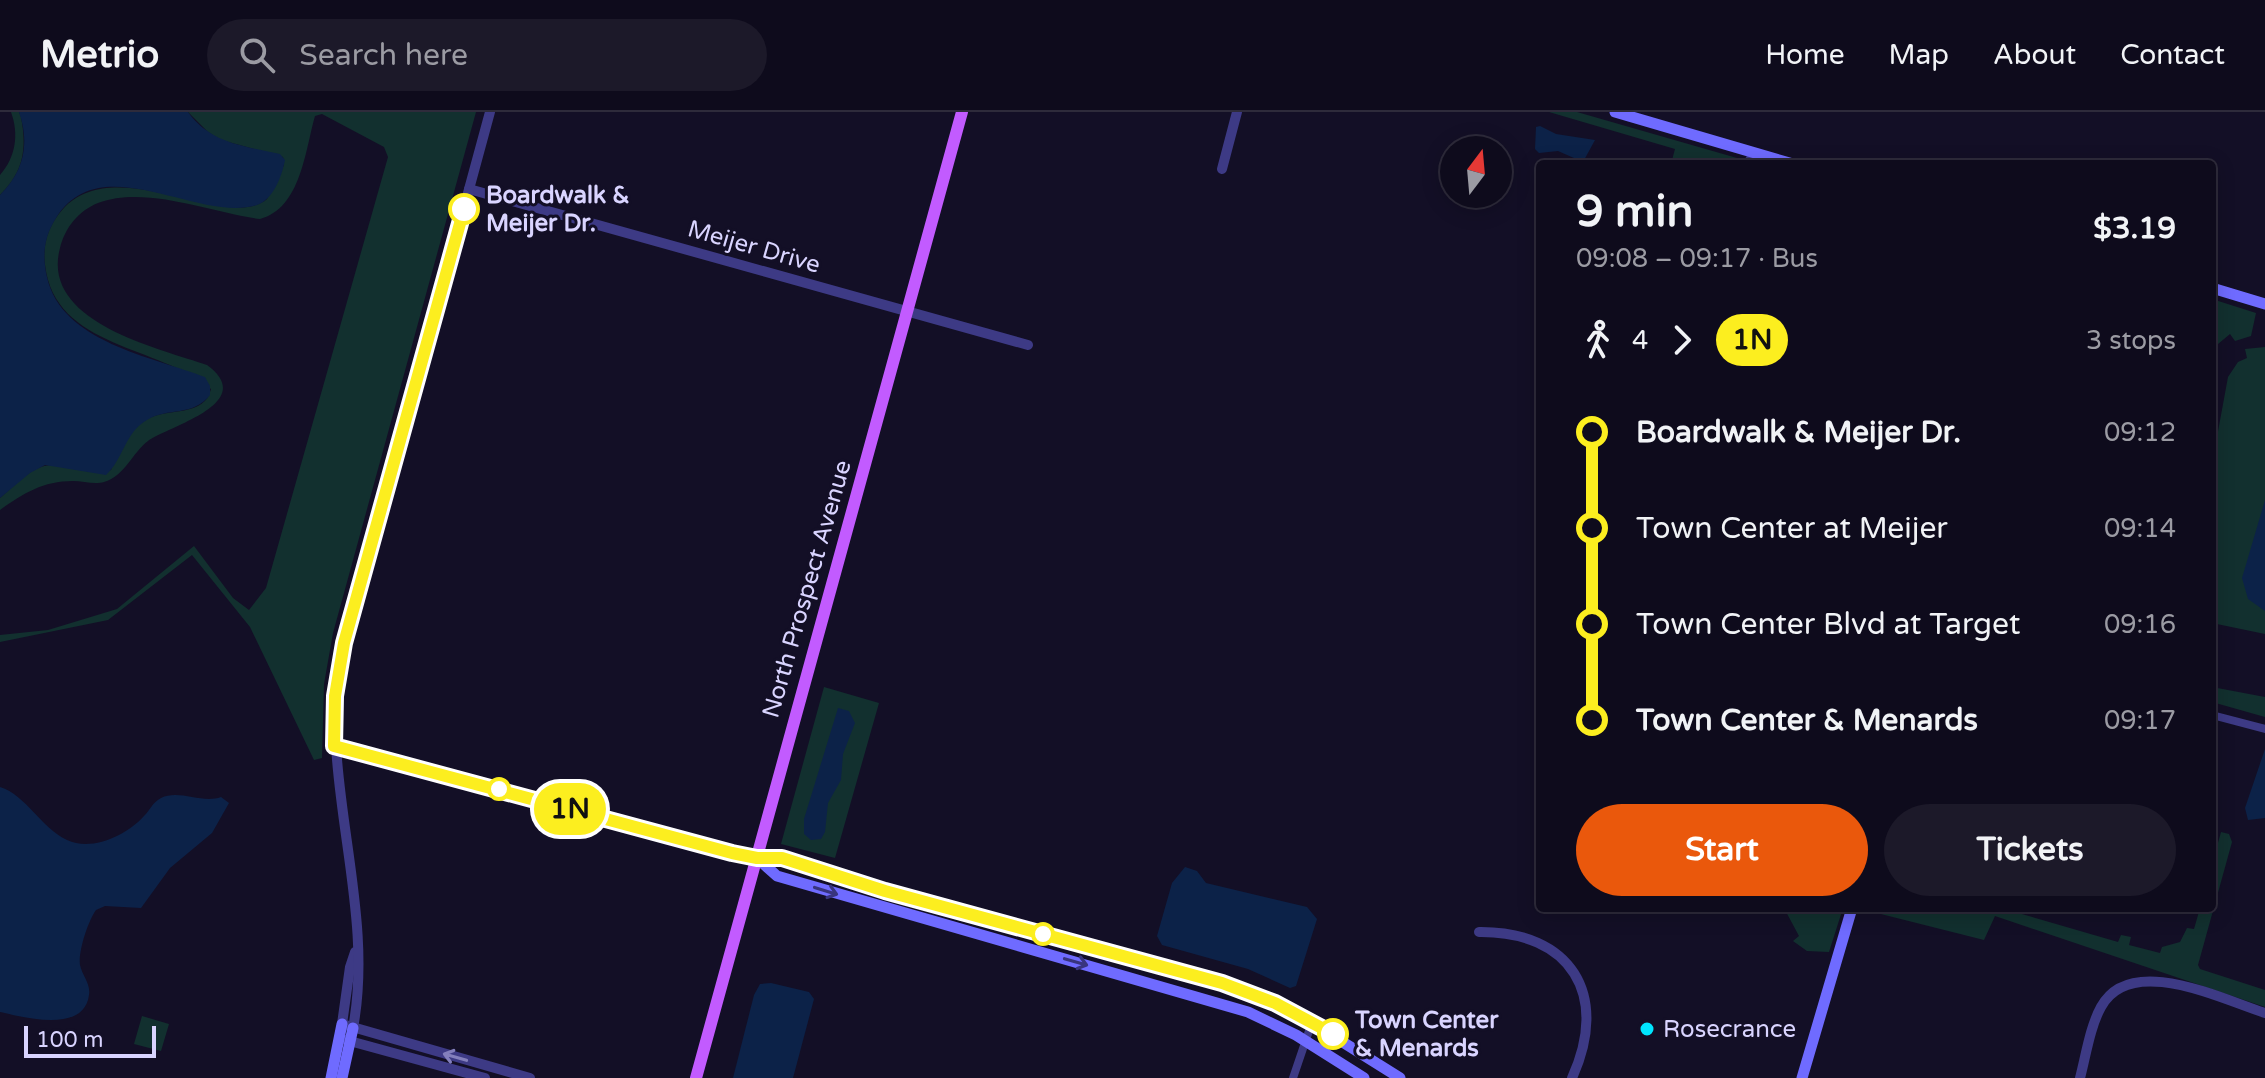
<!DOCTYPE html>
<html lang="en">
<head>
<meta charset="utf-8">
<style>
  :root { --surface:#0e0b1c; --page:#1c1929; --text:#f1f3f6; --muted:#9b9ba3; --line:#2e2b3b; --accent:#ea580c }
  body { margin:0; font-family:"Varela Round",sans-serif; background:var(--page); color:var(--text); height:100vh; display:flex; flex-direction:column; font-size:30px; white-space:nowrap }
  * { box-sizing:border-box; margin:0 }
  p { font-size:26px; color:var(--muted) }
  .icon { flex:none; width:44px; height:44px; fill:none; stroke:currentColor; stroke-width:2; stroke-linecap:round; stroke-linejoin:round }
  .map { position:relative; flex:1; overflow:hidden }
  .sheet { position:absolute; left:1536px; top:48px; width:680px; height:752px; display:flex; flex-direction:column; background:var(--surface); border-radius:8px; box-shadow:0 4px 20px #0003,0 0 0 2px var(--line) }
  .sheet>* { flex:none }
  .badge { padding:0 16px; border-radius:26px; font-size:28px; line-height:52px }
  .needle { width:52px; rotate:16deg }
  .fabs { position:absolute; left:1440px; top:24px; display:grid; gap:16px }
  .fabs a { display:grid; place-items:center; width:72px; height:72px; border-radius:50%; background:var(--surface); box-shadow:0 4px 20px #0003,0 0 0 2px var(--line); font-size:40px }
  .scale { position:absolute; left:24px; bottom:20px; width:132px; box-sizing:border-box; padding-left:8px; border:4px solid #d9d4ff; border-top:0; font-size:22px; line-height:28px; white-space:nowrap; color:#d9d4ff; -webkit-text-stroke:6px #130f26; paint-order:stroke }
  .map>.badge { position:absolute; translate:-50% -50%; box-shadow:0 0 0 4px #fff }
  .legs { display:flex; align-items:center; gap:12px; height:88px; padding:0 40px; font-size:26px }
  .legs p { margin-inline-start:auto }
  .headline { display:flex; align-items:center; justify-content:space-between; height:136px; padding:0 40px }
  h1 { font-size:44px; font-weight:700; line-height:60px }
  .button { display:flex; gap:16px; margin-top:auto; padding:16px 40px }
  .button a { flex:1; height:92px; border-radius:48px; background:var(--accent); color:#fff; font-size:32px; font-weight:700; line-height:92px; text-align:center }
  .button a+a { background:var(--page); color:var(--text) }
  ul { padding:0 40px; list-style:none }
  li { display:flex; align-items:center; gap:28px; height:96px; font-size:30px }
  li i { display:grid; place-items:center; width:12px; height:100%; margin:0 10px; background:currentColor }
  li i::after { content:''; width:20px; height:20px; margin:-10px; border:6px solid; border-radius:50%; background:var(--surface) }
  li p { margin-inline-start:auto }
  li:first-child i { background:linear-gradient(#0000 50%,currentColor 0) }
  li:last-child i { background:linear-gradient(currentColor 50%,#0000 0) }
  header { display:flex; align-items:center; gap:48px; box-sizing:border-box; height:112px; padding:0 40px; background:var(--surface); border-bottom:2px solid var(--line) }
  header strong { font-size:38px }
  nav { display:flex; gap:44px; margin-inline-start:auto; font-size:28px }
  .search { width:560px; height:72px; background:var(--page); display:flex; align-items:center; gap:20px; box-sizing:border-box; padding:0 28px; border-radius:44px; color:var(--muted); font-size:30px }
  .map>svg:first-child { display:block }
</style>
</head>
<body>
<header>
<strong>Metrio</strong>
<div class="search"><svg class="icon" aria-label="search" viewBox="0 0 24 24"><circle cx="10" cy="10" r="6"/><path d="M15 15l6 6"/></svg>Search here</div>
<nav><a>Home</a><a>Map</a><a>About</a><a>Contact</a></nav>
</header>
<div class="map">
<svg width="2265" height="966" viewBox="0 0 2265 966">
  <rect width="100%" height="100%" fill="#130f26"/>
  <g fill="#12302f">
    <path d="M11,0H19L21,5C27,37 24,59 0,83V63C16,45 19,22 11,0Z"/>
    <path d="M188,0H476L333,521L324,572L322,646L314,648L250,515L192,443L108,508L0,530V523L48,518L117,497L194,434L233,486L249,498L266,476L388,45L384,35L322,2L315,4C305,39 301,96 260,107C211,101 147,73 98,91C78,99 65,116 60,136C40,210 158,236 207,253C259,291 169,314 148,329C132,341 125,364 104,370C95,373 83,369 73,369C43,369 24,381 0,398V386C12,376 26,360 41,355C65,347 84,366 111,358C118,340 130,317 147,307C167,296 205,305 211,277C160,233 55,237 45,153C42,132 49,112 63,97C117,39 225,121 267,87L284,53L283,45L221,28L208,20Z"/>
    <path d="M1549,0H1577L1737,46L1742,52H1671L1675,37Z"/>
    <path d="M2212,187L2256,201L2251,224L2235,229L2230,222L2212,237Z"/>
    <path d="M2265,235V522L2212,511V352L2228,265L2238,250L2247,246L2245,237Z"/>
    <path d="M824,575L879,591L835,746L781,732Z"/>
    <path d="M2212,575L2265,585V605L2212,590Z"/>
    <path d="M2221,720L2229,722L2232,730L2198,853L2200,857L2265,878V895L1995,804L1984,828L1861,797L2001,796L2118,830L2121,823L2131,825L2129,833L2160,841L2162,835L2180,830L2187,816L2194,817L2200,796H2212V752Z"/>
    <path d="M1784,796H1843L1829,840L1807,839L1793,829L1799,824Z"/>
    <path d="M142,904L169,912L161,939L134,932Z"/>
  </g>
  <g fill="#0c2248">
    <path d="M19,0H188C211,32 245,34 280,42L285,48C282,64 273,88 257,93C199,112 101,34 56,106C44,125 42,143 47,165C61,230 153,245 205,265L210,274V283C193,305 168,295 147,308C125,320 123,348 106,363L45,353L30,361L0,386V83C24,59 30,32 19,0Z"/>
    <path d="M1540,14L1556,22L1595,28L1583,50L1558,39L1539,41L1535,37L1536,15Z"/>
    <path d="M2265,388V499L2248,487L2242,466Z"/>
    <path d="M838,596L849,599L855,611L843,642L841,668L828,691L825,720L821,727L811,728L804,722V707Z"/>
    <path d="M2265,637V706L2248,708L2245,696Z"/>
    <path d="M0,675C26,683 41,716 67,728C92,740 127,723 144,704C150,698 153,690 161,686C179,677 202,692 221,685L229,691L212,721L170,756L141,796L105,794L96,798C88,809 78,840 80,853C82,863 91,872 89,883C84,922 23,905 0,900Z"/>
    <path d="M1185,755L1197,759L1206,771L1307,795L1317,807L1296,874L1290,876L1248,857L1162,833L1157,824L1172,771Z"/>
    <path d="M771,871L809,880L814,887L793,966H733L754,883L760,872Z"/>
  </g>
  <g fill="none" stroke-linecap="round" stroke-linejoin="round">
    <g stroke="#3d3a85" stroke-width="8">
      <path d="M1746,52L1754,41"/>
      <path d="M2212,603L2265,617"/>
      <path d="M1293,966L1312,910"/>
    </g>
    <g stroke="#3d3a85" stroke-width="10">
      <path d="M1222,57L1237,0"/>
      <path d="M469,77L1028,233"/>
      <path d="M1479,820C1571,819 1610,883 1572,966"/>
      <path d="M355,840L350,855L342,912L530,966"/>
      <path d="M353,916C375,798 323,679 338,559L490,0"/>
      <path d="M346,928L485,966"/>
      <path d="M2080,966C2086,943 2090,915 2101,895C2130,841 2221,887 2265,901"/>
    </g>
    <g stroke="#6f6bff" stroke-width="11">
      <path d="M1615,0L1793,52"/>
      <path d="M2212,176L2265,192"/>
      <path d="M334,634L732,741L757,746H782L867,774L1222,871L1306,907L1400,966"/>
      <path d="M757,746L777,764L1248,900L1296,923L1364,966"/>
      <path d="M331,966L342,912"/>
      <path d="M342,966L353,916"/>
      <path d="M1802,966L1852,796"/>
    </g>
    <path stroke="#c25bff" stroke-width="12" d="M696,966L962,0"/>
  </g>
  <defs><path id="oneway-shaft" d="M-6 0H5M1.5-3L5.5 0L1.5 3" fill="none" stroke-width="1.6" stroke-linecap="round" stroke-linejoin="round" transform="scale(2)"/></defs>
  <g stroke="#38347d">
    <use href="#oneway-shaft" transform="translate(826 779) rotate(17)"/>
    <use href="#oneway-shaft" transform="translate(1076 850) rotate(16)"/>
  </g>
  <use stroke="#837fbc" href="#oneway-shaft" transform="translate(455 945) rotate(-164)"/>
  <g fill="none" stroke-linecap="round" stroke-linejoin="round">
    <defs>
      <path id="line-1" d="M464,97L344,531L335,584L334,634L732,741L757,746H782L885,779L1222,871L1275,891L1333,922"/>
    </defs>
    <use href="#line-1" stroke="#fff" stroke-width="18"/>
    <use href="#line-1" stroke="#fcee1f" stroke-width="12"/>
  </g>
  <g fill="#fff" stroke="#fcee1f" stroke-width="4">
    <circle cx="464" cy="97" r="14"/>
    <circle cx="499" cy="677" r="10"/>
    <circle cx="1043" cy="822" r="10"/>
    <circle cx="1333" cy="922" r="14"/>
  </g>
  <circle fill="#00e5ff" stroke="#130f26" stroke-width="3" cx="1647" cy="917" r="8"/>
  <g text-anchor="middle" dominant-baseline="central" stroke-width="6" stroke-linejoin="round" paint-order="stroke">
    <g font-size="24" font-weight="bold" fill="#d9d4ff" stroke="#130f26" text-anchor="start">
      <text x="486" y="83">Boardwalk &amp;<tspan x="486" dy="28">Meijer Dr.</tspan></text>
      <text x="1355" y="908">Town Center<tspan x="1355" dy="28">&amp; Menards</tspan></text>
    </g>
    <g font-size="24" fill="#d9d4ff" stroke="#130f26">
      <text transform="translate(754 135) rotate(16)">Meijer Drive</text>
      <text transform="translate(807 477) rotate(-74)">North Prospect Avenue</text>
    </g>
    <g font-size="24" fill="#d9d4ff" stroke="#130f26" text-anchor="start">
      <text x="1663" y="917">Rosecrance</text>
    </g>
  </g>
</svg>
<div class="fabs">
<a><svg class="needle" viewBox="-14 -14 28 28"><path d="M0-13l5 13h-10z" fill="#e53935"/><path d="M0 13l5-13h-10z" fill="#9b9ba3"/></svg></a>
</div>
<div class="scale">100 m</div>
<b class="badge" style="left:570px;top:697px;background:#fcee1f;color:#111">1N</b>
<section class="sheet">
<div class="headline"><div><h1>9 min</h1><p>09:08 – 09:17 · Bus</p></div><b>$3.19</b></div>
<div class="legs"><svg class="icon" aria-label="walk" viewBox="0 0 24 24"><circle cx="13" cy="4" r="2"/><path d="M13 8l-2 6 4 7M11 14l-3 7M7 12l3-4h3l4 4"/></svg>4<svg class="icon" aria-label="forward" viewBox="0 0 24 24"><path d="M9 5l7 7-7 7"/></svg><b class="badge" style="background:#fcee1f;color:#111">1N</b><p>3 stops</p></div>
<ul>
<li><i style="color:#fcee1f"></i><b>Boardwalk &amp; Meijer Dr.</b><p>09:12</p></li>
<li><i style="color:#fcee1f"></i><span>Town Center at Meijer</span><p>09:14</p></li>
<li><i style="color:#fcee1f"></i><span>Town Center Blvd at Target</span><p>09:16</p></li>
<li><i style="color:#fcee1f"></i><b>Town Center &amp; Menards</b><p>09:17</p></li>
</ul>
<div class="button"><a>Start</a><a>Tickets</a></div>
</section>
</div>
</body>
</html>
